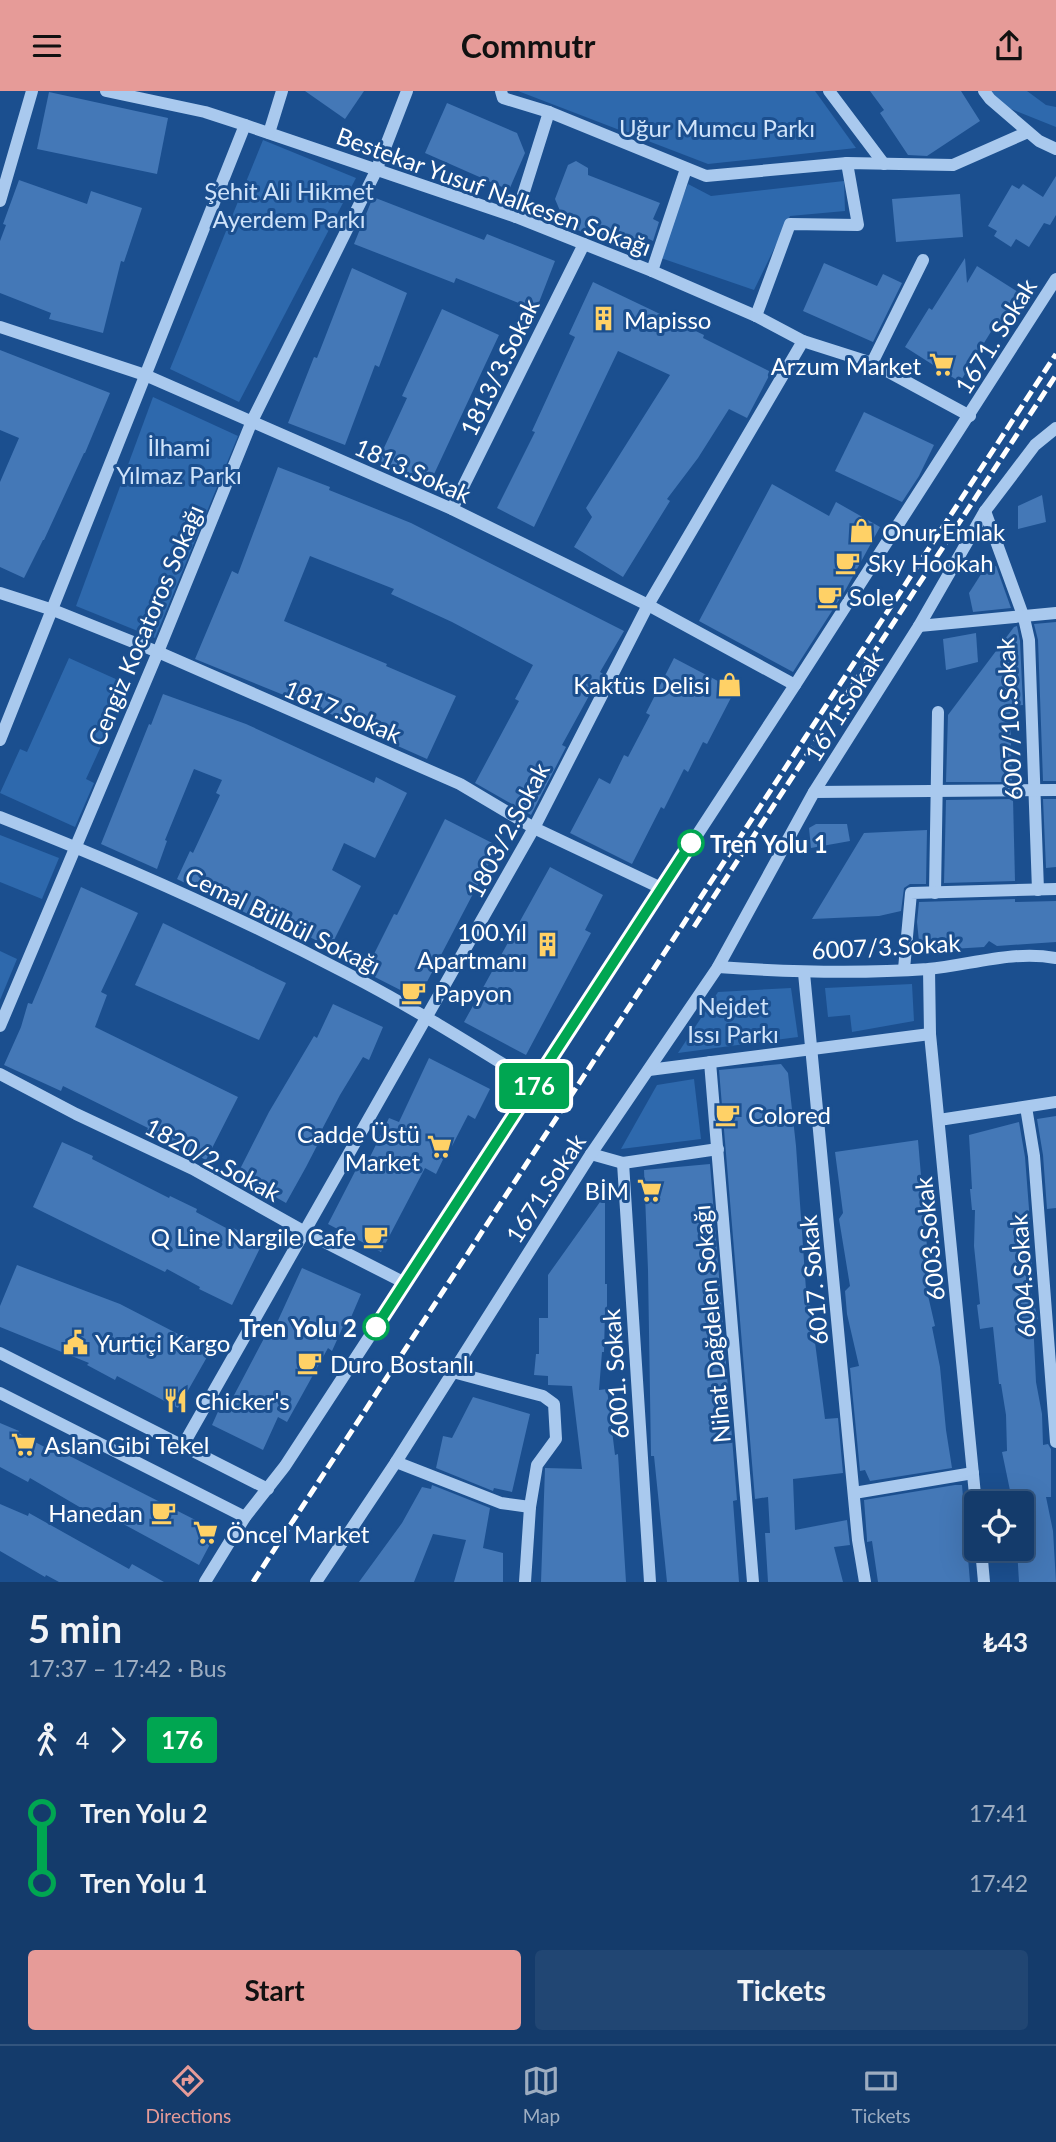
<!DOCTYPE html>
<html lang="en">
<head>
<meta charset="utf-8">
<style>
  :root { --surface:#143b6b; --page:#214673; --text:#f1f3f6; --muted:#9dadc1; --line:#33557e; --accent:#e69b98 }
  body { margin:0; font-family:Lato,sans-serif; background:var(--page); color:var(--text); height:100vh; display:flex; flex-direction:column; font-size:26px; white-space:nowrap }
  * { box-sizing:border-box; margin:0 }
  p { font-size:23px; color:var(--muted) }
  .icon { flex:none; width:38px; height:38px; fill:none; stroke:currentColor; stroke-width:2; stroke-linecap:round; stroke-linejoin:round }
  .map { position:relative; height:1491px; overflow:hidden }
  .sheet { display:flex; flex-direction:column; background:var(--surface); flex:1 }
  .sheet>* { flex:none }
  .badge { padding:0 14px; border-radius:5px; font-size:24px; line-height:46px }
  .controls { position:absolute; left:964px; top:1400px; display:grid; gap:14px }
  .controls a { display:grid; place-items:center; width:70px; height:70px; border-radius:7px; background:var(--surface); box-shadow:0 7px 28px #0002,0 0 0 2px var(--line); font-size:35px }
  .map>.badge { position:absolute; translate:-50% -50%; box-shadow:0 0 0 4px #fff }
  .legs { display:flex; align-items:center; gap:10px; height:77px; padding:0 28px; font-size:23px }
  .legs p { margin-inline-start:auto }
  .head { display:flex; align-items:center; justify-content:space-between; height:119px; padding:0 28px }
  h1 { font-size:38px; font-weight:700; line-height:52px }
  .button { display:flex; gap:14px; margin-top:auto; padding:14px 28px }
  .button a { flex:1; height:80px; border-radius:7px; background:var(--accent); color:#111; font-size:28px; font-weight:700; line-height:80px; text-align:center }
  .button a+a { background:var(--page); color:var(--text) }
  ul { padding:0 28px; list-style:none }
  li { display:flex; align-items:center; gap:24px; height:70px; font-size:26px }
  li i { display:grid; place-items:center; width:10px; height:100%; margin:0 9px; background:currentColor }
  li i::after { content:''; width:18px; height:18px; margin:-9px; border:5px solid; border-radius:50%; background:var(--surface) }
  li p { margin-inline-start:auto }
  li:first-child i { background:linear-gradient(#0000 50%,currentColor 0) }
  li:last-child i { background:linear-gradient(currentColor 50%,#0000 0) }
  header { display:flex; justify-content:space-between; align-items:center; height:91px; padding:0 28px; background:var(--accent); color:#111; font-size:32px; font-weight:700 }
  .dock { display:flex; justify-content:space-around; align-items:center; height:98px; border-top:2px solid var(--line); background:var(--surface); font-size:19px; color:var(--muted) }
  .dock a { display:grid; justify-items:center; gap:4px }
  .dock .selected { color:var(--accent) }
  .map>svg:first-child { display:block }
</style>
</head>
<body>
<header><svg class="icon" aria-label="menu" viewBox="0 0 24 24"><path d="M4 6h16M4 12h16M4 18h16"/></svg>Commutr<svg class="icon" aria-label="share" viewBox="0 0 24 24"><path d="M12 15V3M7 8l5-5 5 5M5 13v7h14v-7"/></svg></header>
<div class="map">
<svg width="1056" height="1491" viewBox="0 0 1056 1491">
  <rect width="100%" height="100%" fill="#1b4f8f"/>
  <g fill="#2e69ad">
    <path d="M518,0H815L856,57L708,73Z"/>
    <path d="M988,0H1027L1046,14L1056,16V36L996,12Z"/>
    <path d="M263,49L356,87L239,311L170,278Z"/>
    <path d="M844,90L845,120L790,125L754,199L658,166L688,93L711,105Z"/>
    <path d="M153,306L238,345L155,547L76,515Z"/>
    <path d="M69,567L129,594L86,688L94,692L75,736L0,702L20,658L27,661Z"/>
    <path d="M0,744L59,767L42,808L0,791Z"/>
    <path d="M0,860L17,868L0,909Z"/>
    <path d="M912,893L914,930L852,941L850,924L828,926L825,897Z"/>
    <path d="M791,897L798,946L678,962L718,901Z"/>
    <path d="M694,988L701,1048L621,1058L657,994Z"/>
  </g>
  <g fill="#4478b7">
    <path d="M305,0H364L345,28Z"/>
    <path d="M870,0H961L980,30L927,65L908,64L880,22L884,19Z"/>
    <path d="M49,1L168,27L157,83L37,58Z"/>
    <path d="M447,12L517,42L525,62L509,99L425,62Z"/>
    <path d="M576,70L588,77V84L660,112L653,128L659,131L653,150L645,146L637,165L566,134L555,108L568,74Z"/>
    <path d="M1056,85V124L1050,134L1044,132L1029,156L1016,148L1011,156L994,145L997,140L988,135L1012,94L1019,98L1023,93L1043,106Z"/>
    <path d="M19,89L87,113L91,100L142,117L124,171L121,170L103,242L49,228L51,222L0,202V150L6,134L3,133Z"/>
    <path d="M960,103L963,146L896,151L892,108Z"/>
    <path d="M373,106L484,149L487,143L555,170L536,219L456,187L454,192L354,153Z"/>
    <path d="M965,167L967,192L977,175L1021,203L996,242L992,239L960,291L905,256L929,217L932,219Z"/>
    <path d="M824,172L877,195L883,183L902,192L873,251L803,220Z"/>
    <path d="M352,177L407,202L379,276L375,274L345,354L288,332L314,266L317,267Z"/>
    <path d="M593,191L704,244L703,247L771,281L747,327L729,318L698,367L667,408L670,410L623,486L574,456L592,426L586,417L670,284L618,260L534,436L497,417L535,341L532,340L575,246L569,243Z"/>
    <path d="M442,218L499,244L428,396L377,372L407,307L402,305Z"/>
    <path d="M0,259L110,302L85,362H84L44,449H43L24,487L0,476V391L19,347L0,339Z"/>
    <path d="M864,321L934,354L919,385L902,411L835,380Z"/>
    <path d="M278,376L330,396L329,399L411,432L624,540L600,581L603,583L592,604L590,603L562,654L566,656L531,724L475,692L519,610L515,608L533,574L452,531L391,503L394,498L310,465L284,530L387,573L386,575L456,605L427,668L373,644L375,641L195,568L232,480L238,483Z"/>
    <path d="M772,393L829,425L836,411L880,436L846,498L793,581L699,530Z"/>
    <path d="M1042,404L1046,431L1018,438V415Z"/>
    <path d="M996,475L1011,517L973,521L969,502L985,477Z"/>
    <path d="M1056,531V690H1043L1038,549L1034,533Z"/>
    <path d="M1017,535L1020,550L1023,614L1010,615L1012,691H946L948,624L1014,536Z"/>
    <path d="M976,542L978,571L946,579L943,548Z"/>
    <path d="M674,567L735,599L707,653L703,651L688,681L684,678L664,718L661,716L632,773L570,742L599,687L610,693L624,664L628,666L650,624L646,622Z"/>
    <path d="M163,603L246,633L374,692L376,686L407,702L375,767L344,752L332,779L361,795L330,857L308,845L306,849L250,824L177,788L190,760L193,762L220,704L216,702L222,689L194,678L165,749L167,750L157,778L101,753L149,633L151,634Z"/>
    <path d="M1013,708L1015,790L944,792L946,709Z"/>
    <path d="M1043,708H1056V776L1046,777Z"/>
    <path d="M445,728L498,755L418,908L365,881L394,823L397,824Z"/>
    <path d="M816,733H847L850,750L811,757L809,737Z"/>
    <path d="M927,739L926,793H910L904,797L901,820L879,825L812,828L864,742Z"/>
    <path d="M550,776L603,804L585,839L591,842L526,964L464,931Z"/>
    <path d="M81,796L138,822L101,901L107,904L95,936L238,1006L206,1069L147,1039L148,1037L63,995L61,1000L4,974L21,936L28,912L32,913Z"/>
    <path d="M1015,808V811L1056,810V851L997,855L989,850L984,856L920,860L917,831L919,811Z"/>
    <path d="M163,832L286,892L259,949L135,894Z"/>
    <path d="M333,913L383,936L369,969L363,966L340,1004L318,1046L321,1047L306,1076L286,1112L237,1084L269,1021L314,945L317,947Z"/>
    <path d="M429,967L490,998L475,1028L468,1024L452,1055L450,1054L436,1083L425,1077L381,1161L328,1133L363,1065L369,1068L389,1027L399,1031Z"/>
    <path d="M781,973L788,982L796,1055L807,1213H810L825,1328L838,1327L843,1382L793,1388L795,1439L847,1429L850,1454L834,1456L843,1491H768L765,1442H770L768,1406L755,1408L719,979Z"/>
    <path d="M1056,1025V1117L1047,1118L1043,1064L1037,1028Z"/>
    <path d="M1019,1031L1025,1066L1031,1144H1029L1034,1197L1030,1198L1038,1228L1033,1229L1036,1291L1042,1323L1043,1354L1048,1353L1051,1358V1406H1046L1053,1440L1056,1491H1019L1017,1458H1022V1408L1012,1409L1002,1361L1007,1360L1006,1324L1001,1293H999L993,1236L980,1238L977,1214L980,1213L974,1155L975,1119H972L970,1098H972L969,1044Z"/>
    <path d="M918,1049L928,1168L924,1175L929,1188L927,1200L935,1235L932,1236L940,1276L946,1339L952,1377L870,1390L865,1379L860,1380L850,1277L859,1275L847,1223L845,1200L850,1195L839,1128L843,1122L835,1061Z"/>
    <path d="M62,1051L93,1065L92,1068L169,1107L170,1105L197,1118L196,1121L228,1138L229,1135L263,1151L232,1214L199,1198L200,1196L167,1178L165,1181L33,1116Z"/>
    <path d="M710,1073L737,1409L733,1410L739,1491H667L654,1365H651L648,1179L644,1079Z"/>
    <path d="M605,1104V1193H607V1221H605L604,1261H602L599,1299L607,1298L615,1364L618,1363L626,1491H541L545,1377L582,1378L572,1295L548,1294V1285L534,1284L536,1263H539V1227H548V1184Z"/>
    <path d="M17,1174L120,1213L180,1244L181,1242L211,1259L178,1317L117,1285L115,1289L87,1274L89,1272L0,1236V1215Z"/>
    <path d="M302,1177L361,1203L349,1231L346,1229L332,1260L328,1257L287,1331L278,1326L263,1359L212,1334L225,1305L232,1308L271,1234L275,1236Z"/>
    <path d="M473,1306L530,1323L512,1401L494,1397L493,1400L436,1377L443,1345L452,1347Z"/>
    <path d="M0,1332L19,1340L18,1342L54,1361L56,1358L217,1440L199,1474L103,1422L100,1428L30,1387L28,1391L0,1376Z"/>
    <path d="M432,1394L490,1417L483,1457L503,1462V1491H454L466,1449L433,1443L414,1491H359L402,1432L422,1396L431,1398Z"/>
    <path d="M955,1394H962L970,1491H878L872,1450L867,1451V1448L864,1409Z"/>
    <path d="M0,1413L28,1425L29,1422L129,1478L132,1473L164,1491H59L46,1484L45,1486L0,1460Z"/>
  </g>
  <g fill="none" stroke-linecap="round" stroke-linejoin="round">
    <g stroke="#a9c9ee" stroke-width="12">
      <path d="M106,0L205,21L245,34L516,126L652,180L756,225L803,250L872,272L970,325"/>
      <path d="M501,0L503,7L549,21L706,85L847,72L953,74L1028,41"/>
      <path d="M829,0L884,73"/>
      <path d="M984,0L990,8L1039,50L1056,58"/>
      <path d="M269,42L282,0"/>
      <path d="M0,110L32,0"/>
      <path d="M516,126L549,21"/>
      <path d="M652,180L686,78"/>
      <path d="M756,225L790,133L858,134L847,72"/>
      <path d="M0,236L145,284L452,418L648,514L795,594"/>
      <path d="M872,272L923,169"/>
      <path d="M452,418L584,153"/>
      <path d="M985,420L1024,527L1029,549L1038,799"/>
      <path d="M0,502L53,519L158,561L460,693L534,737L661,797"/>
      <path d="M919,535L1056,522"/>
      <path d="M0,649L245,34"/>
      <path d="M814,701L1056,699"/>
      <path d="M0,726C118,772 235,824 348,883C412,916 474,955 535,993"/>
      <path d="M935,802L938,621"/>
      <path d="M718,876C788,881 857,883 928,878C970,874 1013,859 1056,867"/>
      <path d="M904,878L911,802L1056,798"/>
      <path d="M929,878L930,943L976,1414"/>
      <path d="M804,882L858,1449L865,1491"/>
      <path d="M0,935L158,561L252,330L376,80L407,0"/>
      <path d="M710,971L753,1491"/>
      <path d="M649,979L930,943"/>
      <path d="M0,983L76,1023L193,1078L305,1141L405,1192"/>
      <path d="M1026,1016L1034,1065L1056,1351"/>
      <path d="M939,1029L1056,1011"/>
      <path d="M591,1063L623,1072L718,1058"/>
      <path d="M623,1072L650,1491"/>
      <path d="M0,1262L268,1398"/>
      <path d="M453,1281L543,1305L554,1313L556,1348L537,1374L530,1416"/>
      <path d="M0,1302L245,1426"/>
      <path d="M182,1356L534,737L648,514L803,250"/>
      <path d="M396,1371L501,1412L530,1416L525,1491"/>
      <path d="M854,1402L973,1382"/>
      <path d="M981,1458L984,1491"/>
      <path d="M205,1491L245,1426L285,1375L795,594L1056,188"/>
      <path d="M316,1491L396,1371L591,1063L718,876L814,701L919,535L985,420L1035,354L1056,337"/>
    </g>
    <g stroke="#fff" stroke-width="5" stroke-dasharray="12 5" stroke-linecap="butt">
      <path d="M694,836L1056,284"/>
      <path d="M253,1491L1056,263"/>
    </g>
  </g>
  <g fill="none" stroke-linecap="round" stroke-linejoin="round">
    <defs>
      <path id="line-1" d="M376,1236L691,752"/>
    </defs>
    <use href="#line-1" stroke="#fff" stroke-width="16"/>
    <use href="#line-1" stroke="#00a651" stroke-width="10"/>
  </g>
  <defs>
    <symbol id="building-bare" viewBox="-9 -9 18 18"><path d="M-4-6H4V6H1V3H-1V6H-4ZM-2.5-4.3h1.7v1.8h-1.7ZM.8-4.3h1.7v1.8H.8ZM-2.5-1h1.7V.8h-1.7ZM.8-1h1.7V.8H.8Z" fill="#ffd166" stroke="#1b4f8f" stroke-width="2.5" paint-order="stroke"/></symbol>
    <symbol id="supermarket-bare" viewBox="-9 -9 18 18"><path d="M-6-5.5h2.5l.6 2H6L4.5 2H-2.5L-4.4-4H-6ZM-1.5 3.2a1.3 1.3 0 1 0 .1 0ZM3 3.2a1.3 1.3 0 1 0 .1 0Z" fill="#ffd166" stroke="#1b4f8f" stroke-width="2.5" paint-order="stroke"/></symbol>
    <symbol id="shop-bare" viewBox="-9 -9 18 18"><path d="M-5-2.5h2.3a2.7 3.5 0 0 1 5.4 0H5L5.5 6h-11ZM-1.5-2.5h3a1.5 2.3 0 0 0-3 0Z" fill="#ffd166" stroke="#1b4f8f" stroke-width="2.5" paint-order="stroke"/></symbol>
    <symbol id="cafe-bare" viewBox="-9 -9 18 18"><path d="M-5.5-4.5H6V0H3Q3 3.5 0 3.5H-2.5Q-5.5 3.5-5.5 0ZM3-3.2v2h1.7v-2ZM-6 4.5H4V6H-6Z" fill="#ffd166" stroke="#1b4f8f" stroke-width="2.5" paint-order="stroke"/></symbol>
    <symbol id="civic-bare" viewBox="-9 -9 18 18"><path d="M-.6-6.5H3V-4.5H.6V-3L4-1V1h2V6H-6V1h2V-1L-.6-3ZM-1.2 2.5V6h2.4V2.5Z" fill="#ffd166" stroke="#1b4f8f" stroke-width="2.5" paint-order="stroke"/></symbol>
    <symbol id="restaurant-bare" viewBox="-9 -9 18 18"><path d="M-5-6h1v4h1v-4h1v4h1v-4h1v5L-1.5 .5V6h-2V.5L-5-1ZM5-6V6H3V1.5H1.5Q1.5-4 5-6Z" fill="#ffd166" stroke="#1b4f8f" stroke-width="2.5" paint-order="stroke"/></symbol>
  </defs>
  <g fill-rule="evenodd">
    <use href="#building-bare" x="586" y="210" width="35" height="35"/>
    <use href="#supermarket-bare" x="924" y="256" width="35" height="35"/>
    <use href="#shop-bare" x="844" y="422" width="35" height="35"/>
    <use href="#cafe-bare" x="830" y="454" width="35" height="35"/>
    <use href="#cafe-bare" x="812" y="488" width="35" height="35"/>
    <use href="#shop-bare" x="712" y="576" width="35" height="35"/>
    <use href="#building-bare" x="530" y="836" width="35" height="35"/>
    <use href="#cafe-bare" x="396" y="884" width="35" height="35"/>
    <use href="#cafe-bare" x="710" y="1006" width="35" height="35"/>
    <use href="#supermarket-bare" x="422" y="1038" width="35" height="35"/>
    <use href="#supermarket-bare" x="632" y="1082" width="35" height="35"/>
    <use href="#cafe-bare" x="358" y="1128" width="35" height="35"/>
    <use href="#civic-bare" x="58" y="1234" width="35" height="35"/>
    <use href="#cafe-bare" x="292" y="1254" width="35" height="35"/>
    <use href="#restaurant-bare" x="158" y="1292" width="35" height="35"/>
    <use href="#supermarket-bare" x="6" y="1336" width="35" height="35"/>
    <use href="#cafe-bare" x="146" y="1404" width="35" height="35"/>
    <use href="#supermarket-bare" x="188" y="1424" width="35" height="35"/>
  </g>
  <g fill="#fff" stroke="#00a651" stroke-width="3.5">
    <circle cx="691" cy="752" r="12"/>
    <circle cx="376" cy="1236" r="12"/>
  </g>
  <g text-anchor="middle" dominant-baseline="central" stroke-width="6" stroke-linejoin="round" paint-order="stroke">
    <g font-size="24" fill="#cfe3fa" stroke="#1b4f8f">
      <text x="717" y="36">Uğur Mumcu Parkı</text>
      <text x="289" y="99">Şehit Ali Hikmet<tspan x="289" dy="28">Ayerdem Parkı</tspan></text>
      <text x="179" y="355">İlhami<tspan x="179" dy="28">Yılmaz Parkı</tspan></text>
      <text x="733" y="914">Nejdet<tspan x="733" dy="28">Issı Parkı</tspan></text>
    </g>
    <g font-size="24" fill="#fff" stroke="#1b4f8f">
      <text transform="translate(494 100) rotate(20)">Bestekar Yusuf Nalkesen Sokağı</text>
      <text transform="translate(995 245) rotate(-58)">1671. Sokak</text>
      <text transform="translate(499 276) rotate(-64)">1813/3.Sokak</text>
      <text transform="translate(413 379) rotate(24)">1813.Sokak</text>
      <text transform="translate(145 534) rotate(-67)">Cengiz Kocatoros Sokağı</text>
      <text transform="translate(843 615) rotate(-58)">1671.Sokak</text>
      <text transform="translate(343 620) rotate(23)">1817.Sokak</text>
      <text transform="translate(1009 628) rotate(-93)">6007/10.Sokak</text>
      <text transform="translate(507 739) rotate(-62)">1803/2.Sokak</text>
      <text transform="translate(283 829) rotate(26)">Cemal Bülbül Sokağı</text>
      <text transform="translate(886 855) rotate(-3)">6007/3.Sokak</text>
      <text transform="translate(213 1068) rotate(28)">1820/2.Sokak</text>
      <text transform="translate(545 1097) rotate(-57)">1671.Sokak</text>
      <text transform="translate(929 1148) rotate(-96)">6003.Sokak</text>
      <text transform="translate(1022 1185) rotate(-94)">6004.Sokak</text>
      <text transform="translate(813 1189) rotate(-95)">6017. Sokak</text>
      <text transform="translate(711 1233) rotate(-95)">Nihat Dağdelen Sokağı</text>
      <text transform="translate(615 1283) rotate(-94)">6001. Sokak</text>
    </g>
    <g font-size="24" fill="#fff" stroke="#1b4f8f" text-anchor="start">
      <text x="624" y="228">Mapisso</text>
      <text x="921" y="274" text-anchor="end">Arzum Market</text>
      <text x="882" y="440">Onur Emlak</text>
      <text x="868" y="471">Sky Hookah</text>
      <text x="849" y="505">Sole</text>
      <text x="710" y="593" text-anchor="end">Kaktüs Delisi</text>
      <text x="527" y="840" text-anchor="end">100.Yıl<tspan x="527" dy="28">Apartmanı</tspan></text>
      <text x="434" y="901">Papyon</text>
      <text x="748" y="1023">Colored</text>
      <text x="420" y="1042" text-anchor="end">Cadde Üstü<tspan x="420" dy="28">Market</tspan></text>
      <text x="629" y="1099" text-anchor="end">BİM</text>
      <text x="356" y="1145" text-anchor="end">Q Line Nargile Cafe</text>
      <text x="95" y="1251">Yurtiçi Kargo</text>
      <text x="330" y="1272">Duro Bostanlı</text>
      <text x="195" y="1309">Chicker's</text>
      <text x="44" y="1353">Aslan Gibi Tekel</text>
      <text x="143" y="1421" text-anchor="end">Hanedan</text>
      <text x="226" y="1442">Öncel Market</text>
    </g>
    <g font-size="24" font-weight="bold" fill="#fff" stroke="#1b4f8f" text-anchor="start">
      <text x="710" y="752">Tren Yolu 1</text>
      <text x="357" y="1236" text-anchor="end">Tren Yolu 2</text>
    </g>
  </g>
</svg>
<div class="controls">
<a><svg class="icon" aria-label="locate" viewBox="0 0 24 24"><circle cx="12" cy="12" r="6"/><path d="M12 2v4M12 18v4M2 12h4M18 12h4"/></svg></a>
</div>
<b class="badge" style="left:534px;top:995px;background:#00a651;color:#fff">176</b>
</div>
<section class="sheet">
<div class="head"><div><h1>5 min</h1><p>17:37 – 17:42 · Bus</p></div><b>₺43</b></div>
<div class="legs"><svg class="icon" aria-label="walk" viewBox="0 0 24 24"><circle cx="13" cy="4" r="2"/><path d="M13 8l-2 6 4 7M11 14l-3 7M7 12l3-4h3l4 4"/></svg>4<svg class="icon" aria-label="forward" viewBox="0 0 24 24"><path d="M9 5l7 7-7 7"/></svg><b class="badge" style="background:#00a651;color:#fff">176</b></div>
<ul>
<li><i style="color:#00a651"></i><b>Tren Yolu 2</b><p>17:41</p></li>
<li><i style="color:#00a651"></i><b>Tren Yolu 1</b><p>17:42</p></li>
</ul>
<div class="button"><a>Start</a><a>Tickets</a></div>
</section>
<nav class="dock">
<a class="selected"><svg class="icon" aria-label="directions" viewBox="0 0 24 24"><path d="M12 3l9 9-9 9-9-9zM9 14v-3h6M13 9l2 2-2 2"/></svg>Directions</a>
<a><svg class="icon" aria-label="map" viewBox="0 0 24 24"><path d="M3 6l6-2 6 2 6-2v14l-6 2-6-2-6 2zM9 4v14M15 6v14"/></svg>Map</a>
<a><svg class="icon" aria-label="tickets" viewBox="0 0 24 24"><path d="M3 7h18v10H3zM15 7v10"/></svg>Tickets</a>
</nav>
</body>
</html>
